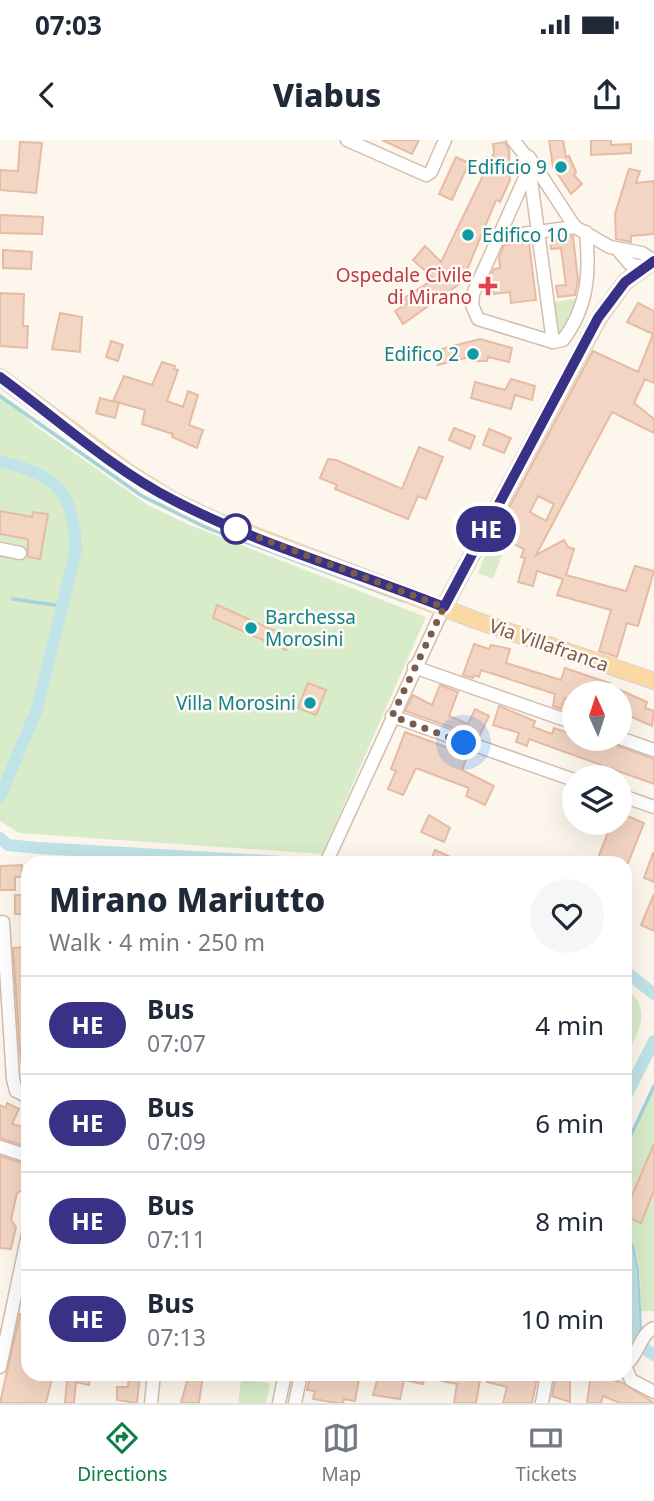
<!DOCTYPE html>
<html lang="en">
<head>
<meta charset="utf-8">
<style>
  :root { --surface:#fff; --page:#f6f6f7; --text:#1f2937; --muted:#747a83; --line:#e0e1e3; --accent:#0b8043 }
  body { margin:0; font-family:"Noto Sans",sans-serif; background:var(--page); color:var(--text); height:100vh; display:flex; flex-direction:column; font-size:26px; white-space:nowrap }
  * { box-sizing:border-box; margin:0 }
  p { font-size:23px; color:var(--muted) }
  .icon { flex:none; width:38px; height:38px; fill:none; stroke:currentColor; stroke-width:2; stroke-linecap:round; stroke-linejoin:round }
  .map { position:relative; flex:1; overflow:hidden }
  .side { position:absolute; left:21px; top:716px; width:611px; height:525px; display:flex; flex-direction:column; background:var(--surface); border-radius:21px; box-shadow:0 7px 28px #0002 }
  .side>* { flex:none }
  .badge { padding:0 14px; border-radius:23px; font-size:24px; line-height:46px }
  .needle { width:46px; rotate:357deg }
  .buttons { position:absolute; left:562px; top:541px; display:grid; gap:14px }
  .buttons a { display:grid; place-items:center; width:70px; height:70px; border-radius:50%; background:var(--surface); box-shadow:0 7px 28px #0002; font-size:35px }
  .you { position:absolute; width:35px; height:35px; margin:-18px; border:5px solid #fff; border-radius:50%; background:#1a73e8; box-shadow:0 0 0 10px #1a73e833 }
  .map>.badge { position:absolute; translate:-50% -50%; box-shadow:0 0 0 4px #fff }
  .round { display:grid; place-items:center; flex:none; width:74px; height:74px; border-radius:37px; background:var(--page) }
  .overview { display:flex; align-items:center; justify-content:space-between; height:119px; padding:0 28px }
  h1 { font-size:33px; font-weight:800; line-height:52px }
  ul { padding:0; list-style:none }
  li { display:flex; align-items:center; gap:21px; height:98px; padding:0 28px; border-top:2px solid var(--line) }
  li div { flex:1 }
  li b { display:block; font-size:26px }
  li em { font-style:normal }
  li .badge { min-width:77px; font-weight:700; text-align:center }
  .status { display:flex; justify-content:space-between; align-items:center; height:49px; padding:0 35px; background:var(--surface); direction:ltr }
  .status svg { height:19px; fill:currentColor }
  header { display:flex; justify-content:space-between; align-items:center; height:91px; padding:0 28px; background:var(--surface); font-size:32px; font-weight:800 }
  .dock { display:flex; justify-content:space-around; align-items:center; height:98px; border-top:2px solid var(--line); background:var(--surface); font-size:19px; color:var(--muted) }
  .dock a { display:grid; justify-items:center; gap:4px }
  .dock .active { color:var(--accent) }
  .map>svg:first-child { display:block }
</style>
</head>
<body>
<div class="status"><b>07:03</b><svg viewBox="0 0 49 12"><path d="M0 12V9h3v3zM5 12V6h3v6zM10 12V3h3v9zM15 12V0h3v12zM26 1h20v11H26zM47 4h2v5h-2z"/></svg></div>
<header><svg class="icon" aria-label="back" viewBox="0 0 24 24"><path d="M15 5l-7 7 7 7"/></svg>Viabus<svg class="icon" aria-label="share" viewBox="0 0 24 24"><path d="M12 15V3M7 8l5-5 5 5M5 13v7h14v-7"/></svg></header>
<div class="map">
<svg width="654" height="1263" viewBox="0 0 654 1263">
  <rect width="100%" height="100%" fill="#fdf6ec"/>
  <g fill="#d8ecc9">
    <path d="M580,158L566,190L556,193L552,162Z"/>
    <path d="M0,253L34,285L148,365L187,384L426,477L322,714L19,693L0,681Z"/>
    <path d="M491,402L505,407L493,439L478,433Z"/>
    <path d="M625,847C654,870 638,891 625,919Z"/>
    <path d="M654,948V1171H640C640,1145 644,1115 625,1094V1014Z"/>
    <path d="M241,1240L270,1243L266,1263H238Z"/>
  </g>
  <path fill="#bfe3e8" stroke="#a5d3da" stroke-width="2" d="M625,1097L633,1106L638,1130L641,1189L630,1211L625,1209Z"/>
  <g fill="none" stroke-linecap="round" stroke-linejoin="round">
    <g stroke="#a5d3da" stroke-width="3.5">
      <path d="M0,256L142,356L205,387L404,461"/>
      <path d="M13,459L61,466"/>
      <path d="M625,1008L654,946"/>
    </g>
    <g stroke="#bfe3e8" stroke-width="12">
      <path d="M0,321C56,336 73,349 76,409L37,569L0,657"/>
      <path d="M0,698L8,705L38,708L302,723"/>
      <path d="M625,831L654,854"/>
      <path d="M625,958L654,901"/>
      <path d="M625,1180L635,1202L654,1215"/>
    </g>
  </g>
  <g fill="#f3d5c3" stroke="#e6bba3" stroke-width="2" fill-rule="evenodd">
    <path d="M382,0H419L412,14Z"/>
    <path d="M549,0H563L566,17L569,16L576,32L574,35L582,44L571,54L553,27Z"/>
    <path d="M591,0H611V5L631,4V13L591,15Z"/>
    <path d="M20,2L42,3L36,53L0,50V30L18,31Z"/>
    <path d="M505,2L509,9L510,40L500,62L496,60L462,142L403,184L395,171L408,163L404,158L434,139L413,120L425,106L441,122L494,13L493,4Z"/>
    <path d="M456,17L469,23L452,60L439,54Z"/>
    <path d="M629,29L640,31L636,43L654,41V94L631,96V102L616,99L615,74Z"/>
    <path d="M0,75L43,77L42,94L0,93Z"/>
    <path d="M573,96L578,140L575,155L558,157L556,146L566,145L561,108L551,109L550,99Z"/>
    <path d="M529,102L536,160L511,163L510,152L494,154L489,139L494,129L500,128L499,118L504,105Z"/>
    <path d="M3,110L32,112L31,129L3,128Z"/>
    <path d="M0,153L24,154L23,186H28L27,208L0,206Z"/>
    <path d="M638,163L654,171V243L645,239L634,263L654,279V293L612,272L536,415L564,400L568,407L574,409L566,435L626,451L635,426L654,431L638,486L627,483L617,517L599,511L611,470L557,455L563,439L537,431L533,446L518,442L525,418L521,417L524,409L499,397L504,377L593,211L638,232L653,194L627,182ZM538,356L554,364L546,381L530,372Z"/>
    <path d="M60,173L82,177L80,212L52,209Z"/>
    <path d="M480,199L512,208L509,222L488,217L487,221H475L473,216L438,225L434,211Z"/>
    <path d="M111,201L123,205L118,221L106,217Z"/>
    <path d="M162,222L175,226L174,229L178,230L167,261L183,267L188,251L198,255L189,285L203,290L197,308L172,297L173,294L142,284L145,270L113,261L124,236L152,245Z"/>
    <path d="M511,239L535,246L532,260L515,255L511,269L471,258L475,242L505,250Z"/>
    <path d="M100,258L119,263L115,278L96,273Z"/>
    <path d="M454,288L475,296L470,309L449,300Z"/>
    <path d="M489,289L511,298L504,313L483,305Z"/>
    <path d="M419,307L443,317L426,359L418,356L408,379L335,349L337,345L320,338L328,319L336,320L402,349Z"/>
    <path d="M0,371L32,377L33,372L48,374L40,419L28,417V399L0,394Z"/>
    <path d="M217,465L291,498L286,510L213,478Z"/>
    <path d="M474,504L489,509L491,505L510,509L506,523L561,540L565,528L609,543L606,553H574V561L565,558L561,569L553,566L555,554L481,530L479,537L474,535L473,538L463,535Z"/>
    <path d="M308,543L326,550L316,575L298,568Z"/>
    <path d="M440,545L458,552L449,576L468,584L475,569L489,576L479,597L405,571L413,555L432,565Z"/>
    <path d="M620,550L647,562L645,568L654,571L652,586L620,572Z"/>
    <path d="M499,566L535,581L533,587L552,594L554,588L574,595V598L613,604L654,619V644L529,599L527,606L516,602L519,593L493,585Z"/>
    <path d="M405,592L468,615L462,630L494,646L485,665L466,656L469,648L416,628L403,655L388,649L396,631L391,629Z"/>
    <path d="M620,673L644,683L628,723H596L612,682H620Z"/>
    <path d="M429,675L450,688L444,702L421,692Z"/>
    <path d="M435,710L464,723L431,720Z"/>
    <path d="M653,713H654V742L644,738Z"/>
    <path d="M22,725V737H15V750H0V726Z"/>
    <path d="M654,754V791L641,785Z"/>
    <rect x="15" y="755" width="13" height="19"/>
    <path d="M24,807L28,860L25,928L22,927L20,912L13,808Z"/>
    <path d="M7,963L19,969L12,984L28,988V1007L0,998V965L6,968Z"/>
    <path d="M654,1004V1050L641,1083L625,1076V1072Z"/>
    <path d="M0,1016L28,1025L26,1048L17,1053L11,1080L16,1087L11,1109L0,1108Z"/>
    <path d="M20,1174L28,1175V1234H53L46,1263H0Z"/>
    <path d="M56,1234H90L89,1245L76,1242L74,1263H65L67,1240L56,1237Z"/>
    <path d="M129,1234H140L137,1263L117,1260V1247H128Z"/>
    <path d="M189,1234H203L199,1263H181Z"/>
    <path d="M311,1234H360L355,1261L344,1259L343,1263H337L313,1259L315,1251L307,1250Z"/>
    <path d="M379,1234H425L423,1244L404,1240L400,1259L373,1255Z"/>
    <path d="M427,1234H481L476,1263H454L457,1244L427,1238Z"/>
    <path d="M488,1234H538L532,1263H503L507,1247L487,1242Z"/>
    <path d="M556,1234H570V1262L552,1256Z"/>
    <path d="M591,1234L623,1243L654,1263H620L603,1256L601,1263H587Z"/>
  </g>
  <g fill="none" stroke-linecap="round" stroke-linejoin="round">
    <defs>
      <g id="minor">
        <path d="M347,0L426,35L431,32L445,0"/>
        <path d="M513,0L525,15L528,31L473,154L472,165L478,179L553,202L563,200C588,167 590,133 586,92"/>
        <path d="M529,17L575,87L610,107L642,113L654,121"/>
        <path d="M529,26L553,202"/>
        <path d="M499,97L575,87"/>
        <path d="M618,110L630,124L643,127"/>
        <path d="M0,409L20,413"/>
        <path d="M414,527L574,583"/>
        <path d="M392,576L574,640"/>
        <path d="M620,598L654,610"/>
        <path d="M620,655L654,667"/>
        <path d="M326,723L444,467"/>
        <path d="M3,782L13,939L16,951L28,957"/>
        <path d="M0,1007L28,1016"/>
        <path d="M625,1226C638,1216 640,1194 654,1188"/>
        <path d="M625,1226L631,1240L654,1252"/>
        <path d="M0,1227L28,1094"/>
        <path d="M151,1263L154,1234"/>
        <path d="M279,1263L285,1234"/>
        <path d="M295,1263L301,1234"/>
        <path d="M542,1263L547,1234"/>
      </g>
      <g id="major">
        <path d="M0,237L128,332L171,359L217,381L475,480L654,541"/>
        <path d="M444,467L599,178L625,142L654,121"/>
      </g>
    </defs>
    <use href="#minor" stroke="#d1beb0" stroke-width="15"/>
    <use href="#major" stroke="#dad1cd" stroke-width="18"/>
    <use href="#minor" stroke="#fff" stroke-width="12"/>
    <use href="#major" stroke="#fbd9a5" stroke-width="16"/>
  </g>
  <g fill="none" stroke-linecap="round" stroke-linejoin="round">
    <defs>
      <path id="line" d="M0,237C56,278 111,328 173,360C259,405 354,431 444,467L598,178L625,142L654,121"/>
    </defs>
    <use href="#line" stroke="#fff" stroke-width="16"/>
    <use href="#line" stroke="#393185" stroke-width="10"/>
    <path stroke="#7a5c4d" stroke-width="7" stroke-dasharray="0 12.6" d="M236,389L444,467L392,576L464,603"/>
  </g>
  <g fill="#0f9aa8" stroke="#fffaf3" stroke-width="2.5">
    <circle cx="561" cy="27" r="7"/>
    <circle cx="468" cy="95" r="7"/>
    <circle cx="473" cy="214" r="7"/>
    <circle cx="251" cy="488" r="7"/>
    <circle cx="310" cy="563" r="7"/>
  </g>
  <path fill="#e0444e" stroke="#fffaf3" stroke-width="2.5" d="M484.5 135.5h7v7h7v7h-7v7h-7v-7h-7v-7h7z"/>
  <circle fill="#fff" stroke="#393185" stroke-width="3.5" cx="236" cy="389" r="14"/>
  <g text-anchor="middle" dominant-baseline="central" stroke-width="5" stroke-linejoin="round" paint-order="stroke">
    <g font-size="19" fill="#0d838f" stroke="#fffaf3" text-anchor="end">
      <text x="547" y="27">Edificio 9</text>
      <text x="482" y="95" text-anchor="start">Edifico 10</text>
      <text x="459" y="214">Edifico 2</text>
      <text x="265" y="477" text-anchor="start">Barchessa<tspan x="265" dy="22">Morosini</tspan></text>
      <text x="296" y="563">Villa Morosini</text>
    </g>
    <g font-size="19" fill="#be3a42" stroke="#fffaf3" text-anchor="end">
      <text x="472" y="135">Ospedale Civile<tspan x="472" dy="22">di Mirano</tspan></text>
    </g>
    <g font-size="19" fill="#7a5c4d" stroke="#fffaf3">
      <text transform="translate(549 505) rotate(19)">Via Villafranca</text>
    </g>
  </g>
</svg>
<div class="buttons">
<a><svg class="needle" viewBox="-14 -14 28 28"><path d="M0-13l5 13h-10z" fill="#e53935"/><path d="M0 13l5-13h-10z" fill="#747a83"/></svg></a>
<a><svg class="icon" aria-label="layers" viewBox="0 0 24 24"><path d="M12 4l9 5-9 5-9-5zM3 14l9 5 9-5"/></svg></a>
</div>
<div class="you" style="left:464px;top:603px"></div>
<b class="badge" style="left:486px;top:389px;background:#393185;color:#fff">HE</b>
<section class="side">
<div class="overview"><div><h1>Mirano Mariutto</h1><p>Walk · 4 min · 250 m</p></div><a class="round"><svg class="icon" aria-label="heart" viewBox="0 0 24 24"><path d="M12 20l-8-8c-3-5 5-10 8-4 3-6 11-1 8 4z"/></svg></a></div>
<ul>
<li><span class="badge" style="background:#393185;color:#fff">HE</span><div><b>Bus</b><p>07:07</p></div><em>4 min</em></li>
<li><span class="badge" style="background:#393185;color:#fff">HE</span><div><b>Bus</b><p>07:09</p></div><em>6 min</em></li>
<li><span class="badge" style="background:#393185;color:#fff">HE</span><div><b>Bus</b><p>07:11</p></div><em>8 min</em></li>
<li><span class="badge" style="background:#393185;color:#fff">HE</span><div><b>Bus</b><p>07:13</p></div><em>10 min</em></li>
</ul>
</section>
</div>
<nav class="dock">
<a class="active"><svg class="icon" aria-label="directions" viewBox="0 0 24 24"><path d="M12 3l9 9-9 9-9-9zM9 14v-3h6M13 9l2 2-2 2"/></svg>Directions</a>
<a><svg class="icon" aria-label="map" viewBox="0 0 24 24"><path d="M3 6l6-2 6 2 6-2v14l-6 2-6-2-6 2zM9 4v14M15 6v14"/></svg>Map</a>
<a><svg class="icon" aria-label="tickets" viewBox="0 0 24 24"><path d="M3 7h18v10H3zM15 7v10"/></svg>Tickets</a>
</nav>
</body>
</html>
